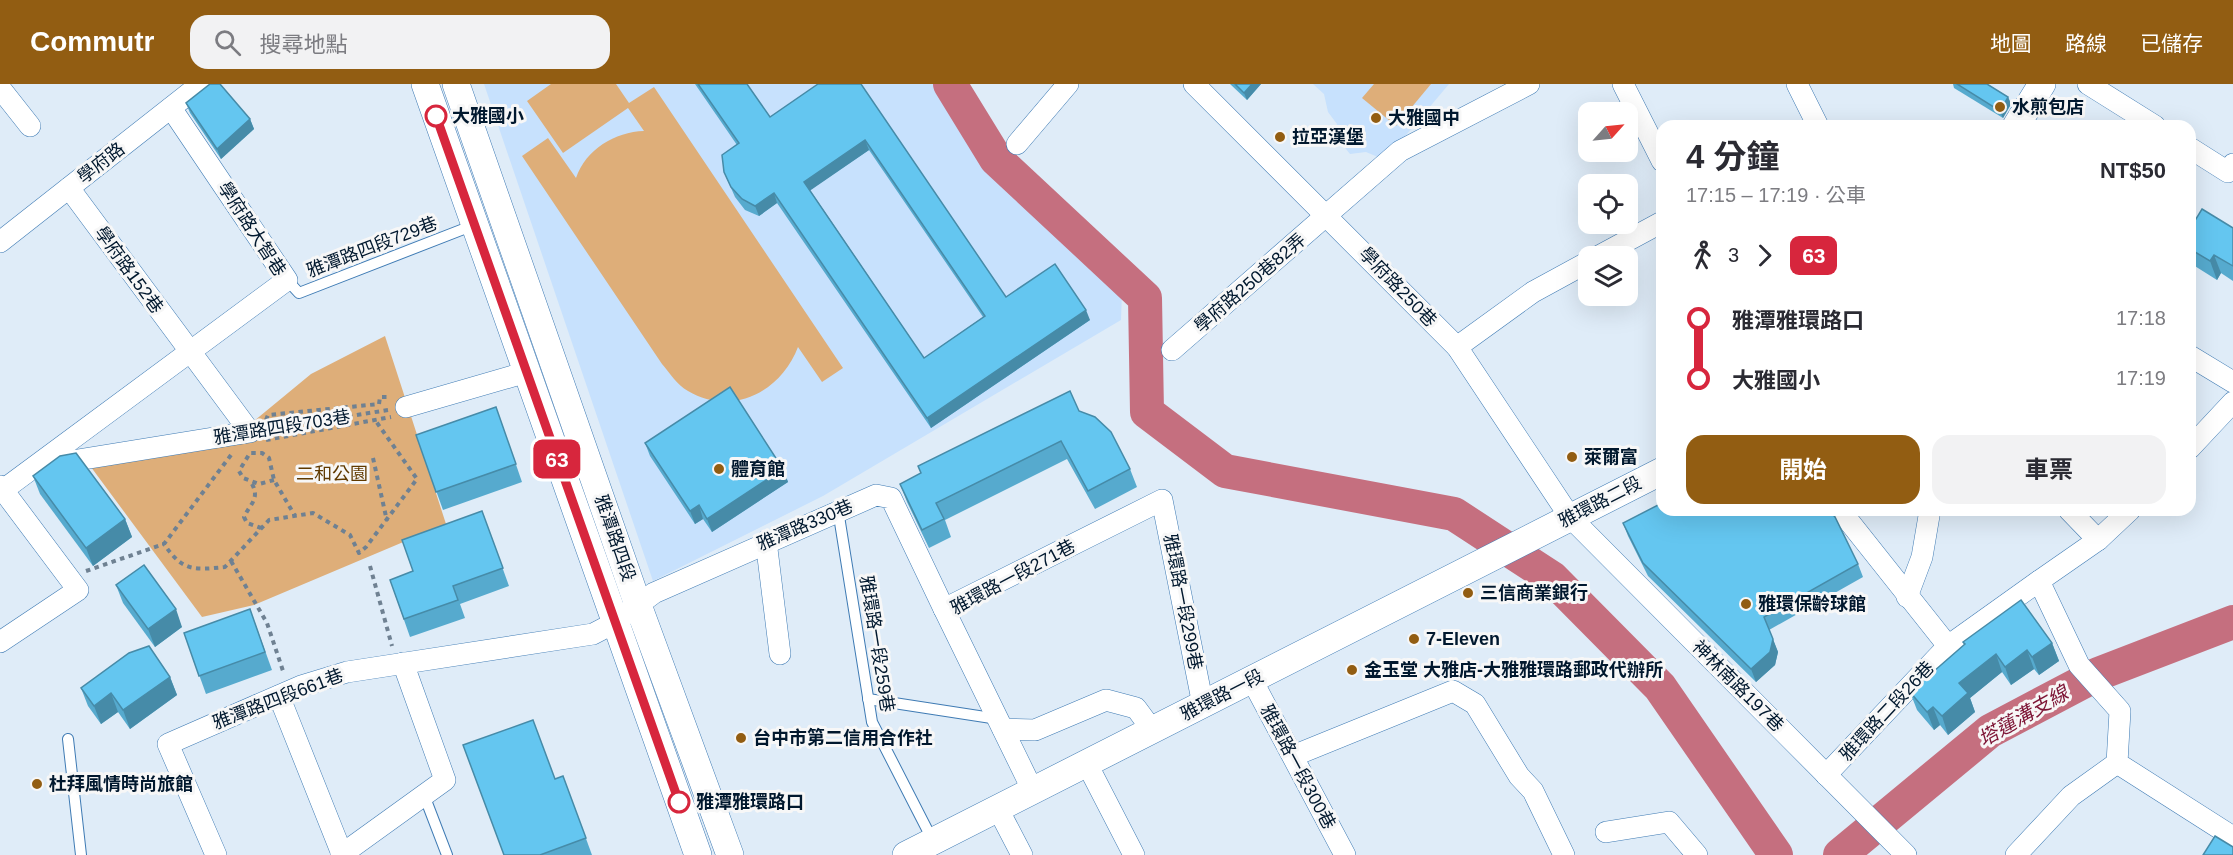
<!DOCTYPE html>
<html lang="zh-TW">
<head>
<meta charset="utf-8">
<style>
  :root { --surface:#fff; --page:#f2f2f3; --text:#2b2b33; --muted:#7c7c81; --accent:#925d12 }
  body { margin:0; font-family:Arial,"Noto Sans TC",sans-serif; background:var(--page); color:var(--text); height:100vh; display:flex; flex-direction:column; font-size:22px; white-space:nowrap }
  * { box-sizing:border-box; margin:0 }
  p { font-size:20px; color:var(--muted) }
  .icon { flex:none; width:33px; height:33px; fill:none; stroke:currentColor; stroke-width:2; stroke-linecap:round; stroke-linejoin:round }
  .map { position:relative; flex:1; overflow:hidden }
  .details { position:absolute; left:1656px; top:36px; width:540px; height:396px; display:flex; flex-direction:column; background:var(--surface); border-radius:18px; box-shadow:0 6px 24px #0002 }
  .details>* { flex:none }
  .badge { padding:0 12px; border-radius:9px; font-size:21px; line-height:39px }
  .needle { width:39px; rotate:63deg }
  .fabs { position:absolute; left:1578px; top:18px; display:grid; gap:12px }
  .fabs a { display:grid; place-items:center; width:60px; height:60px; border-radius:12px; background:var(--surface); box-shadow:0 6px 24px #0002; font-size:30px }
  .map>.badge { position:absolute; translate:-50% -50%; box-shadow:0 0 0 3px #fff }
  .legs { display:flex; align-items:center; gap:9px; height:66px; padding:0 30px; font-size:20px }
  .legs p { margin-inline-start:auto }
  .overview { display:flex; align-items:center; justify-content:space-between; height:102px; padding:0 30px }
  h1 { font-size:33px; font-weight:700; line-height:45px }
  .cta { display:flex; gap:12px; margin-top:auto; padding:12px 30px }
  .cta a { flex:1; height:69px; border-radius:18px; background:var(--accent); color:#fff; font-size:24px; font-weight:700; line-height:69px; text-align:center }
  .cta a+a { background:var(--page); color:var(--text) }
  ul { padding:0 30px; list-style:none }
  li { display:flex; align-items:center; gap:21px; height:60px; font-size:22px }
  li i { display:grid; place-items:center; width:9px; height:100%; margin:0 8px; background:currentColor }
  li i::after { content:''; width:15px; height:15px; margin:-8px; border:4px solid; border-radius:50%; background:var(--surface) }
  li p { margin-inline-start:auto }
  li:first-child i { background:linear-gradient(#0000 50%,currentColor 0) }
  li:last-child i { background:linear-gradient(currentColor 50%,#0000 0) }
  header { display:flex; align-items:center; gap:36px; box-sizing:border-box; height:84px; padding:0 30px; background:var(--accent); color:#fff }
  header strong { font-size:28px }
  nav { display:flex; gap:33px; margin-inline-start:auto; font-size:21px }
  .search { width:420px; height:54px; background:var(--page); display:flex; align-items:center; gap:15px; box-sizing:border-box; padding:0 21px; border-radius:18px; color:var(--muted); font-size:22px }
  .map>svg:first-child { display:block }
</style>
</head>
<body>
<header>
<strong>Commutr</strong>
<div class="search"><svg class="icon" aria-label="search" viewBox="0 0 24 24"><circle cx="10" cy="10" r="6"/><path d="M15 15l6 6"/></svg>搜尋地點</div>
<nav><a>地圖</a><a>路線</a><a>已儲存</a></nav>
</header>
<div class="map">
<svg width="2233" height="771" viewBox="0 0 2233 771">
  <rect width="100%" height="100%" fill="#dfecf8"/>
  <g fill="#c7e1fd">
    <path d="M484,0H937L986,75L1035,129L1122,208L1121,236L823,412L653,497Z"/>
    <path d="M1313,0H1449L1385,76L1366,68L1350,70L1334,50L1337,40L1328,28L1324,10Z"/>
  </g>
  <g fill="#deae79">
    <path d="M551,0H616L629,19L654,3L843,284L822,298L798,263C781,308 732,333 688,307C677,301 670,289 662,280L522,72L548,54L576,94C586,65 615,48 644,47L628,24L563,69L527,17Z"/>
    <path d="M1374,0H1431L1396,42L1362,14Z"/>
    <path d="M385,252L446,440L254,521L202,533L88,379L232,355L311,290Z"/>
  </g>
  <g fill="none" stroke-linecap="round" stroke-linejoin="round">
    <g stroke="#c56f7f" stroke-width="34">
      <path d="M950,0L996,75L1145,214L1147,328L1225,387L1454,430L1552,494L1660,603L1776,771"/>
      <path d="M1840,771L1990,647L2098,590L2233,538"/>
    </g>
    <defs>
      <g id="service">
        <path d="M287,196L299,209L474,141"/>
        <path d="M838,426L872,638L933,757"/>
        <path d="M868,615L998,635"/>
        <path d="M68,655L81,771"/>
        <path d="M424,711L447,771"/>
      </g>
      <g id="minor">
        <path d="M1194,0L1457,263L1570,433L1906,771"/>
        <path d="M1623,0L1662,77"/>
        <path d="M1797,0L1818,42"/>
        <path d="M2088,0L2155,42"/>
        <path d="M0,4L30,42"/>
        <path d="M1017,60L1068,0"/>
        <path d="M2190,64L2228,88L2233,80"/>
        <path d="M0,158L201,0"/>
        <path d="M1599,172L1662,138"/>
        <path d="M1457,263L1533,208L1588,178"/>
        <path d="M1172,266L1400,67L1529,0"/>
        <path d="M2190,272L2233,298"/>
        <path d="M406,323L527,288"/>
        <path d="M2190,364L2233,318"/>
        <path d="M53,380L250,348L69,104"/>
        <path d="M0,402L78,506L0,558"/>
        <path d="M3,406L287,196L171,24"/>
        <path d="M1840,426L1948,562"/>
        <path d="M2069,426L2098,456"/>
        <path d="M2130,426L2098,456L2039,497L2079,581L2120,627L2117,679L2233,753"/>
        <path d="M766,457L780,570"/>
        <path d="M1907,513L1922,473L1930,426"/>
        <path d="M1252,596L1345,771"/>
        <path d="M279,612L342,770"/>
        <path d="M1003,645L1035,646L1106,616L1136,624L1153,647"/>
        <path d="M1293,672L1453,607L1475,620L1519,692L1533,707L1564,771"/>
        <path d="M1087,680L1134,771"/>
        <path d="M1826,691L1948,562L2039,497"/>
        <path d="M1033,707L944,525L1162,416L1203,621"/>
        <path d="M998,725L1022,771"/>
        <path d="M1606,748L1669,738L1697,771"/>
        <path d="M216,771L168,660L301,602L347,588L593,550L614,539L654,509L876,411L891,414L944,525"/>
        <path d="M341,771L445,696L403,579"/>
        <path d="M2016,771L2071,712L2117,679"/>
      </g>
      <g id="tertiary">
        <path d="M425,0L698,771"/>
        <path d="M456,0L638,521L730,771"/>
        <path d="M2016,42L2042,0"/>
        <path d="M906,771L1662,387"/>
      </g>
    </defs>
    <use href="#service" stroke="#3f7bb4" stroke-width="12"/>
    <use href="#minor" stroke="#3f7bb4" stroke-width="22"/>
    <use href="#tertiary" stroke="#3f7bb4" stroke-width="28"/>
    <g stroke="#6f8192" stroke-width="4" stroke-dasharray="4.5 4.5" stroke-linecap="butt">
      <path d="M266,336L268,331L379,320L380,313H389"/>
      <path d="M268,345L388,326"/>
      <path d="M266,356L391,333"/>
      <path d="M231,371L164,460C183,488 194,486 225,483L269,436L313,429L350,451L359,469L366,463L417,395L375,336"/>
      <path d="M373,374L387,437"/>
      <path d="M274,396L259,400L243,394L239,387L250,369H262L269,374L274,396L295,432"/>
      <path d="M252,400C260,415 250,420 244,433L247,439L261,444"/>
      <path d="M231,477L267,539L284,590"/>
      <path d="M370,482L392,562"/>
      <path d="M86,487L164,460"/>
    </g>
    <use href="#service" stroke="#fff" stroke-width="10"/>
    <use href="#minor" stroke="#fff" stroke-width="21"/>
    <use href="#tertiary" stroke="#fff" stroke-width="27"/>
  </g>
  <g fill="#56aace" fill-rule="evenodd">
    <path d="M695,0H747L770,33L818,0L1006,213L1090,236L931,344L777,119L759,132L745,126L735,113L724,88L737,61ZM869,66L983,233L924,274L810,106Z"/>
    <path d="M1230,0H1261L1247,16Z"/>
    <path d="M1953,0H1987L2008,13L2011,20L2003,34L1954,4Z"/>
    <path d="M186,19L250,35L254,45L221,75L190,29Z"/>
    <path d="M2190,131L2196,135L2233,144V197L2221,189L2217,196L2190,179Z"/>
    <path d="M496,323L522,398L443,426L416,351Z"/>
    <path d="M1079,327L1130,385L1137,403L1095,425L1067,375L945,436L951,453L929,464L907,418L900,400L921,390L918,382Z"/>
    <path d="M645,359L783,385L788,398L712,448L703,435L695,440L650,372Z"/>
    <path d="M33,392L125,435L132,453L93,482L40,410Z"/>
    <path d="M482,427L509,502L460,520L465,534L410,553L390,496L413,487Z"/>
    <path d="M1623,439L1858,480L1863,493L1769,546L1778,568L1775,581L1756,598L1648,492L1628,452Z"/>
    <path d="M116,501L182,543L155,563L123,519Z"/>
    <path d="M250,525L272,586L206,610L184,549Z"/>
    <path d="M1963,558L2052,559L2059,577L2039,591L2034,585L2011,601L2002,588L1970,614L1975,628L1948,651L1940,641L1934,646L1917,626L1910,608L1964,561Z"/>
    <path d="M170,593L177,611L130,645L118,628L101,640L88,622L81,604Z"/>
    <path d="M563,692L592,771H504L555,695Z"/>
  </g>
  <g fill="#468ba8">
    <path d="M1252,0H1261L1247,16L1244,9Z"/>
    <path d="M2008,13L2011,20L2003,34L2000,27Z"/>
    <path d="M250,35L254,45L221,75L217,65Z"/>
    <path d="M865,56L869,66L808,108L804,98Z"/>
    <path d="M774,109L777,119L759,132L755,122Z"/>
    <path d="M2214,171L2221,189L2217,196L2210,177Z"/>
    <path d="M1086,226L1090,236L931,344L927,334Z"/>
    <path d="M783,385L788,398L712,448L707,435Z"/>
    <path d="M699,421L703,435L695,440L690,427Z"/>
    <path d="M125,435L132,453L93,482L86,464Z"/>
    <path d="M176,525L182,543L155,563L148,545Z"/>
    <path d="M1773,555L1778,568L1775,581L1756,598L1751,585Z"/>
    <path d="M2052,559L2059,577L2039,591L2032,573Z"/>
    <path d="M2027,566L2034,585L2011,601L2005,583Z"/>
    <path d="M1996,570L2002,588L1970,614L1975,628L1948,651L1942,632L1959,599Z"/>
    <path d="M170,593L177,611L130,645L123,626Z"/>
    <path d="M111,609L118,628L101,640L94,622Z"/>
    <path d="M1933,623L1940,641L1934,646L1927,628Z"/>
  </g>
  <g fill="#64c6f0" stroke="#468ba8" stroke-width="1.5" fill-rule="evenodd">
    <path d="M210,0H220L250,35L217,65L186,19Z"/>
    <path d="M698,0H747L770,33L818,0H861L1006,213L1055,180L1086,226L927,334L774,109L755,122L742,115L731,103L724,88L722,71L739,59ZM865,56L985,232L924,274L804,98Z"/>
    <path d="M1235,0H1252L1244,9Z"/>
    <path d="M1957,0H1987L2008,13L2000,27Z"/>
    <path d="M2202,125L2233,144V182L2214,171L2210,177L2190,165V131L2196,135Z"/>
    <path d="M730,303L783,385L707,435L699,421L690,427L645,359Z"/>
    <path d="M1070,307L1079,327L1095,333L1111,348L1130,385L1088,407L1061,357L936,419L944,435L922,446L900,400L921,389L918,382Z"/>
    <path d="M496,323L516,380L436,408L416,351Z"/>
    <path d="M76,369L125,435L86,464L33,392L60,372Z"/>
    <path d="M1662,419V426H1829L1835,433L1858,480L1764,533L1773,555L1770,568L1751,585L1643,479L1623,439Z"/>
    <path d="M482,427L503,484L453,502L458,516L404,535L390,496L413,487L402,456Z"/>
    <path d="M144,481L176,525L148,545L116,501Z"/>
    <path d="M2021,516L2052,559L2032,573L2027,566L2005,583L1996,570L1959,599L1968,609L1942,632L1933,623L1927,628L1910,608L1965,560L1963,558Z"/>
    <path d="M250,525L265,568L199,592L184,549Z"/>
    <path d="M149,562L170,593L123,626L111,609L94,622L81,604L129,569Z"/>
    <path d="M533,636L555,695L563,692L586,754L540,771H504L463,661Z"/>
    <path d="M2215,752L2233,763V771H2203Z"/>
  </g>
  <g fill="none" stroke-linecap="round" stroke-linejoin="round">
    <defs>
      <path id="line-1" d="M436,32L679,718"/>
    </defs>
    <use href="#line-1" stroke="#fff" stroke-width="14"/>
    <use href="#line-1" stroke="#d7263d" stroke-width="9"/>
  </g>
  <g fill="#925d12" stroke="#f7f7f7" stroke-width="2">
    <circle cx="2000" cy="23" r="6"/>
    <circle cx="1376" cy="34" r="6"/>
    <circle cx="1280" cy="53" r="6"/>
    <circle cx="1572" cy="373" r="6"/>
    <circle cx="719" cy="385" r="6"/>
    <circle cx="1468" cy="509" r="6"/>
    <circle cx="1746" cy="520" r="6"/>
    <circle cx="1414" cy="555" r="6"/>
    <circle cx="1352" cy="586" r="6"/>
    <circle cx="741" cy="654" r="6"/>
    <circle cx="37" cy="700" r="6"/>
  </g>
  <g fill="#fff" stroke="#d7263d" stroke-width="3">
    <circle cx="436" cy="32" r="10"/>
    <circle cx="679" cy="718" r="10"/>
  </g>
  <g text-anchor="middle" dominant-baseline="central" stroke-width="6" stroke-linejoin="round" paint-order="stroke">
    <g font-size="18" font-weight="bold" fill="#01182e" stroke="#f7f7f7" text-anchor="start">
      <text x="2012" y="23">水煎包店</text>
      <text x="1388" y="34">大雅國中</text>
      <text x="1292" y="53">拉亞漢堡</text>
      <text x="1584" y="373">萊爾富</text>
      <text x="731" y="385">體育館</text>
      <text x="1480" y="509">三信商業銀行</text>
      <text x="1758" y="520">雅環保齡球館</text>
      <text x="1426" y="555">7-Eleven</text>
      <text x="1364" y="586">金玉堂 大雅店-大雅雅環路郵政代辦所</text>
      <text x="753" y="654">台中市第二信用合作社</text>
      <text x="49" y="700">杜拜風情時尚旅館</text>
    </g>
    <g font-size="18" font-weight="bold" fill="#01182e" stroke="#f7f7f7" text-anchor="start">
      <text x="452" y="32">大雅國小</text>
      <text x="696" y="718">雅潭雅環路口</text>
    </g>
    <g font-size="18" fill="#01182e" stroke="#f7f7f7">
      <text transform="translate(101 79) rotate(-38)">學府路</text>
      <text transform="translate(252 145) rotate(57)">學府路大智巷</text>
      <text transform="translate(372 163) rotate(-21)">雅潭路四段729巷</text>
      <text transform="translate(129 186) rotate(54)">學府路152巷</text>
      <text transform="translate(1250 199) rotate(-41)">學府路250巷82弄</text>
      <text transform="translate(1398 203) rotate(46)">學府路250巷</text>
      <text transform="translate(282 343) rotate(-9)">雅潭路四段703巷</text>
      <text transform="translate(1600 418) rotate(-27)">雅環路二段</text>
      <text transform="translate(805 441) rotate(-23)">雅潭路330巷</text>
      <text transform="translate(615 454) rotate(71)">雅潭路四段</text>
      <text transform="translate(1013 493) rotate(-28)">雅環路一段271巷</text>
      <text transform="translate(1183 518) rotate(79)">雅環路一段299巷</text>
      <text transform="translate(877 560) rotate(81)">雅環路一段259巷</text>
      <text transform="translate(1738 602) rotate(45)">神林南路197巷</text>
      <text transform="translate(1222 611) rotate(-27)">雅環路一段</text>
      <text transform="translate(278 615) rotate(-21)">雅潭路四段661巷</text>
      <text transform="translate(1887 627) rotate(-47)">雅環路二段26巷</text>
      <text transform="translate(1298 683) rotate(62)">雅環路一段300巷</text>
    </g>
    <g font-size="18" fill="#603a00" stroke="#f7f7f7">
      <text x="332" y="390">二和公園</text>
    </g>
    <g font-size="20" font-style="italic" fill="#7d1435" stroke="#f7f7f7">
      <text transform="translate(2023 632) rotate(-30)">塔蓮溝支線</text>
    </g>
  </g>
</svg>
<div class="fabs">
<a><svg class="needle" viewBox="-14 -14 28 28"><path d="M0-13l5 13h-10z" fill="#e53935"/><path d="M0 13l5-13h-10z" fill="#7c7c81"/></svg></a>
<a><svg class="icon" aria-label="locate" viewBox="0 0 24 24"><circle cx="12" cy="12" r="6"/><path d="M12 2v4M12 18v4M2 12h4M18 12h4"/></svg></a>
<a><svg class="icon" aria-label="layers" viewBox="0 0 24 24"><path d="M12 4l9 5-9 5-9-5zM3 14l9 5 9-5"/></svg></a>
</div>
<b class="badge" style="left:557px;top:375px;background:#d7263d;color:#fff">63</b>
<section class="details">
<div class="overview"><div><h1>4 分鐘</h1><p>17:15 – 17:19 · 公車</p></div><b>NT$50</b></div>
<div class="legs"><svg class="icon" aria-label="walk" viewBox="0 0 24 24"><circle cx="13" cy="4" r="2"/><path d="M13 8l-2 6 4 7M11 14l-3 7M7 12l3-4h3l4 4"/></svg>3<svg class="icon" aria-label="forward" viewBox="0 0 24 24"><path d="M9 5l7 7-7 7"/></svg><b class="badge" style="background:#d7263d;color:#fff">63</b></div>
<ul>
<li><i style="color:#d7263d"></i><b>雅潭雅環路口</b><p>17:18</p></li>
<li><i style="color:#d7263d"></i><b>大雅國小</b><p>17:19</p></li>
</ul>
<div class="cta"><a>開始</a><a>車票</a></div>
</section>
</div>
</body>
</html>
